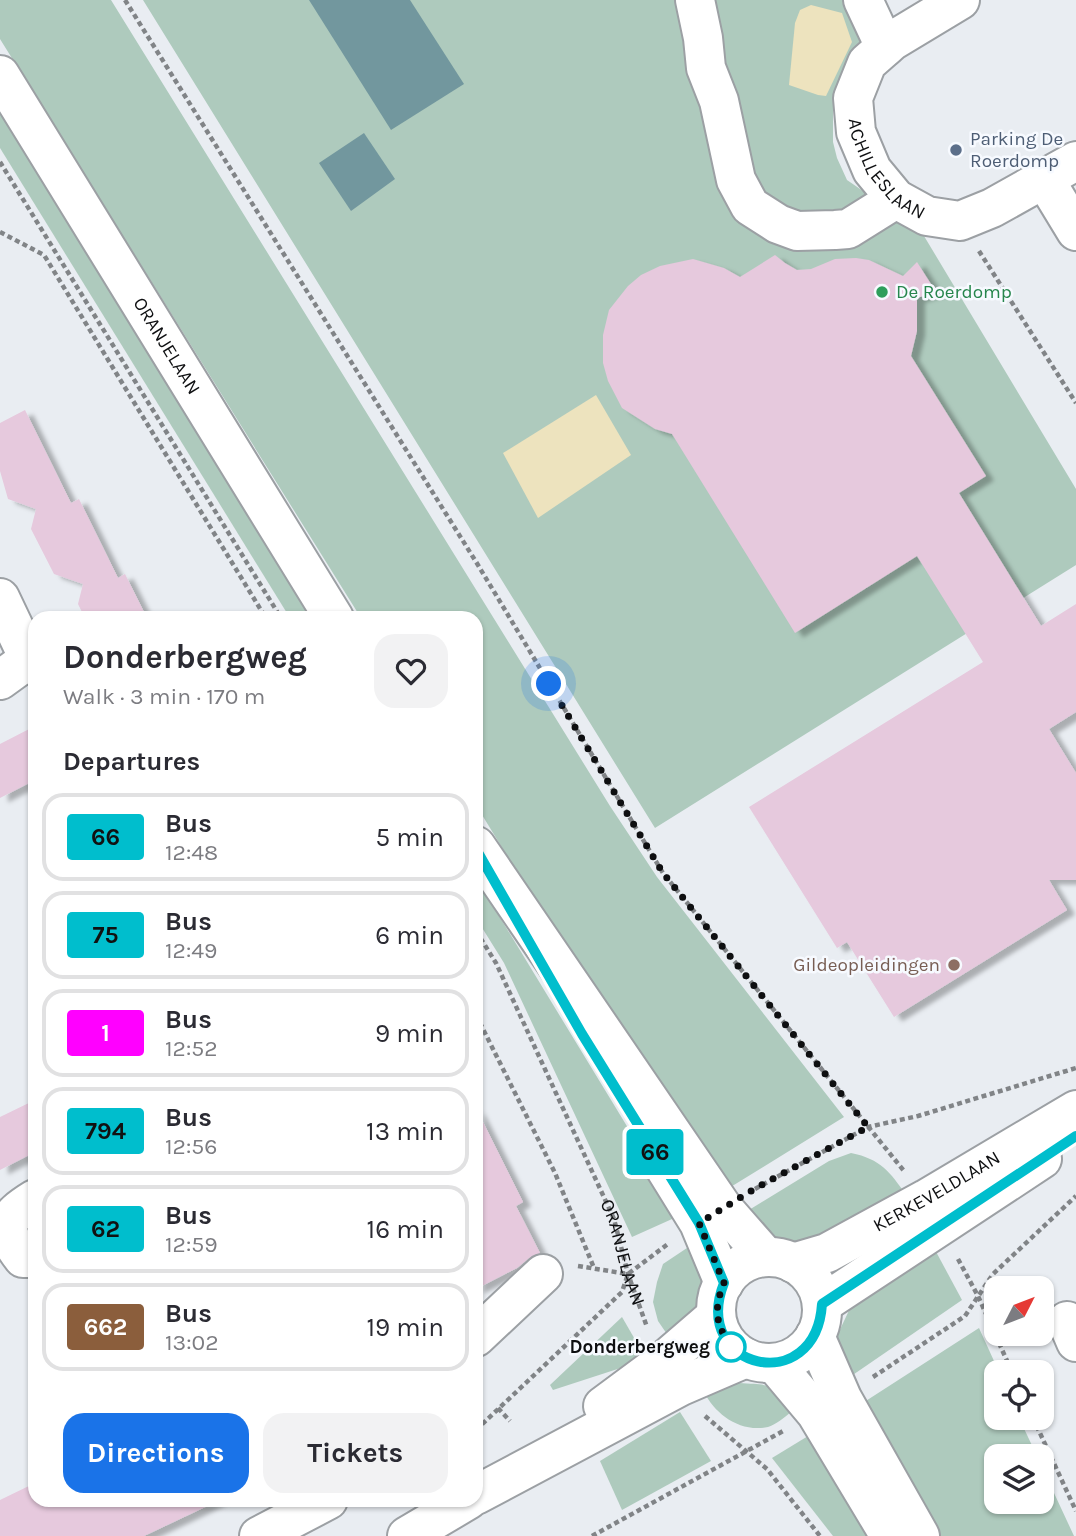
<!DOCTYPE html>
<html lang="en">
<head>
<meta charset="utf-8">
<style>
  :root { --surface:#fff; --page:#f2f2f3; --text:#2b2b33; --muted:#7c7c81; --line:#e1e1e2; --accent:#1a73e8 }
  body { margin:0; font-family:Karla,sans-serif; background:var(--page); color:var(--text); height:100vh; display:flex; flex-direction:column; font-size:26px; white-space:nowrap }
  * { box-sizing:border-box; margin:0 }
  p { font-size:23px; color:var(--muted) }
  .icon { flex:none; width:38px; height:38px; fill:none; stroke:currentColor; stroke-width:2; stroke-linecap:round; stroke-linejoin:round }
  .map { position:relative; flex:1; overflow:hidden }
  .side { position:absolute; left:28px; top:611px; width:455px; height:896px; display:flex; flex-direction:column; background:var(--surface); border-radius:21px; box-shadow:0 2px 5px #0004 }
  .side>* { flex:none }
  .badge { padding:0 14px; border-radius:5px; font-size:24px; line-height:46px }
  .needle { width:46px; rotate:48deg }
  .buttons { position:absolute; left:984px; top:1276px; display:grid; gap:14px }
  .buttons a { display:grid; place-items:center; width:70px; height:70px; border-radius:14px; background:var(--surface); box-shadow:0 2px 5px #0004; font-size:35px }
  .you { position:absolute; width:35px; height:35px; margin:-18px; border:5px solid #fff; border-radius:50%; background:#1a73e8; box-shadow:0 0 0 10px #1a73e833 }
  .map>.badge { position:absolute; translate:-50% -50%; box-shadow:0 0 0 4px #fff }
  h2 { padding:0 35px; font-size:26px; line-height:63px }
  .round { display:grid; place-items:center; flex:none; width:74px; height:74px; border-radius:21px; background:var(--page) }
  .headline { display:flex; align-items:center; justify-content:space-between; height:119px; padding:0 35px }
  h1 { font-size:33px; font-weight:700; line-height:52px }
  .cta { display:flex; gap:14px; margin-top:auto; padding:14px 35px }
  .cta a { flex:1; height:80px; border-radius:21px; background:var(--accent); color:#fff; font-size:28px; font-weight:700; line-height:80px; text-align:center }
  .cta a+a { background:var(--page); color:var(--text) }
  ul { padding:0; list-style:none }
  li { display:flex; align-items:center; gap:21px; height:88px; margin:0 14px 10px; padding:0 21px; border:4px solid var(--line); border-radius:21px }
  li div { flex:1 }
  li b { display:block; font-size:26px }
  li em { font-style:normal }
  li .badge { min-width:77px; font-weight:700; text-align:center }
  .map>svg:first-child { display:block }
</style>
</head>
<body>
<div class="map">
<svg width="1076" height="1536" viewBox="0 0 1076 1536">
  <defs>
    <filter id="shadow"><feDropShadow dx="8" dy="4.5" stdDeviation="2" flood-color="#0004"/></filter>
  </defs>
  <rect width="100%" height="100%" fill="#e9edf2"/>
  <g fill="#aecabd">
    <path d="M0,0H111L610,806L657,877L844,1117L729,1188L523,882L476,805V618H361L0,39Z"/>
    <path d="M143,0H844L860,42L841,77L833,109V142L837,158L847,180L921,231L1076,489V565L655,828Z"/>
    <path d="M0,108L315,618H290L0,148Z"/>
    <path d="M476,878L681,1215L632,1237L504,963L476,918Z"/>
    <path d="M851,1153C881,1159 890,1172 907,1196L849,1231L795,1242L782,1243L770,1239L744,1213L829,1161Z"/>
    <path d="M696,1242C699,1255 706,1274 704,1287C701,1308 685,1325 671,1340L658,1321L653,1302L657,1282L663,1264Z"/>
    <path d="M934,1248L962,1300L844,1381L836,1338L853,1302Z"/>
    <path d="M622,1317L644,1355L636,1363L553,1390L550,1385Z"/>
    <path d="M979,1328L999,1372H996V1418H1019L1037,1456H996V1502H1041V1465L1074,1536H934L858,1406Z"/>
    <path d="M739,1383C773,1385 774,1383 791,1412C785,1417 775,1425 768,1427C740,1433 715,1414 704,1392Z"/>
    <path d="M680,1412L711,1461L622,1510L600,1461Z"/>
    <path d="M813,1433L876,1536H833L772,1458Z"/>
  </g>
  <g fill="#ede3be">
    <path d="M811,5L842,13L852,42L826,96L818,95L789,85L795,23L800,10Z"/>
    <path d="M596,395L631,455L538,518L503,453Z"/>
  </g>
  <g fill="#72979e">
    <path d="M309,0H410L464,84L391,130Z"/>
    <path d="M364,133L395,179L351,211L319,163Z"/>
  </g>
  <g fill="#e6c9dd" filter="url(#shadow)">
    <path d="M775,255L785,263L797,270L811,269L835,259L856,258L869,260L903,276L917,262L936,292L917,298V331L911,356L986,476L959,493L1041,626L1076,604V712L1049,729L1076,773V880H1049L1067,910L894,1017L847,942L837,948L749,807L983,662L917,556L795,633L672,434L655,429L622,408L608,381L603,363V335L609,310L628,286L641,275L660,266L693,259L724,268L740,277Z"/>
    <path d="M25,410L71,503L79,499L118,578L125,574L147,618H85L78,604L83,584L54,574L31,529L36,509L8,499L0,471V423Z"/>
    <path d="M35,726V780L0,798V744Z"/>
    <path d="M35,1100V1152L0,1170V1117Z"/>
    <path d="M476,1108L523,1202L516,1206L540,1253L529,1258L517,1268L476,1289Z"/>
    <path d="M35,1483V1500H220L144,1536H0V1500Z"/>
  </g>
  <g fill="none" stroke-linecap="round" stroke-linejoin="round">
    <defs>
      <g id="minor">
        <path d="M695,0L703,38L706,68L719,101L736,180L750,206L778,224L797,231L835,230L848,229L896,199"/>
        <path d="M863,0L885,47"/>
        <path id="s2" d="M960,0L892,41L867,63L853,98L856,132L872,170L896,199L927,216L960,221L992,208L1076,161"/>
        <path id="s3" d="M0,75L334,618"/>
        <path d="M1045,180L1076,231"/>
        <path d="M0,598L29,659L35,666"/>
        <path d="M0,680L29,659"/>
        <path d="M476,846L723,1208L766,1257"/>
        <path d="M655,1152L699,1223L724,1283"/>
        <path d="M35,1199C4,1218 0,1228 23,1258H35"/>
        <circle cx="769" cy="1310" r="53"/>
        <path id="s4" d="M793,1263L827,1253L926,1199L1076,1110"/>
        <path d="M822,1304L1042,1159"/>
        <path d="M1067,1321L1076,1342"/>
        <path d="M815,1336L842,1398L920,1536"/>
        <path d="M476,1337L543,1274"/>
        <path d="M774,1363L816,1413L890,1536"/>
        <path d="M603,1406L665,1360L716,1316"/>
        <path d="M476,1495L681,1386L746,1358"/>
        <path d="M259,1536L328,1500"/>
        <path d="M407,1536L468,1500"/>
      </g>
    </defs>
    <use href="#minor" stroke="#9ca0a4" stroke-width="42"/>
    <g stroke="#818487" stroke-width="4.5" stroke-dasharray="5 3.5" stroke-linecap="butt">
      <path d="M125,0L478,565L663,873L904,1171"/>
      <path d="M0,162L281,618"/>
      <path d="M0,232L44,255L264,615"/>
      <path d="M979,251L1076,403"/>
      <path id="s1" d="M476,931L496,963L614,1219L628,1274L647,1327"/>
      <path d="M476,1015L555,1173L594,1268"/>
      <path d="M755,1189L868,1127L918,1116L1076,1068"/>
      <path d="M958,1259L978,1296L1012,1372"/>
      <path d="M578,1266L628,1274"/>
      <path d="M873,1377L965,1316L993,1274L1076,1196"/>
      <path d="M498,1408L510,1421"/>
      <path d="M705,1416L767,1469L820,1536"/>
      <path d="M1033,1418L1076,1511"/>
      <path d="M476,1430L622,1292L628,1274L668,1244"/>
      <path d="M592,1536L785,1430"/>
    </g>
    <use href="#minor" stroke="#fff" stroke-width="38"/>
  </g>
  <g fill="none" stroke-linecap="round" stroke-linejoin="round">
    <defs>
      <path id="line" d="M476,849L582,1034L699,1223L724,1283C690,1370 816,1398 822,1304L1076,1136"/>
    </defs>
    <use href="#line" stroke="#fff" stroke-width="16"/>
    <use href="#line" stroke="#00becd" stroke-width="10"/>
    <path stroke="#0e0f11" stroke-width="7" stroke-dasharray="0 12.6" d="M549,684L663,873L868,1127L756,1188L699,1223L724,1283C713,1310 716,1324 731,1347"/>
  </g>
  <circle fill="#5c6f8a" stroke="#f7faff" stroke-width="2.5" cx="956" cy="150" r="7"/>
  <circle fill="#2e9e5b" stroke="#f7faff" stroke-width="2.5" cx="882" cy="292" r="7"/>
  <circle fill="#8d6e63" stroke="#f7faff" stroke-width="2.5" cx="954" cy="965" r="7"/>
  <circle fill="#fff" stroke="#00becd" stroke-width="3.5" cx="731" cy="1347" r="14"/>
  <g text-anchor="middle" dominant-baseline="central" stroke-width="5" stroke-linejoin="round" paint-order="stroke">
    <g font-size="19" fill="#4e5e75" stroke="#f7faff" text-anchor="start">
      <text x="970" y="139">Parking De<tspan x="970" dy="22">Roerdomp</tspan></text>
    </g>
    <g font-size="19" fill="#0e0f11" stroke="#f7faff">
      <text stroke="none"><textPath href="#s2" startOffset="233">ACHILLESLAAN</textPath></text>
      <text stroke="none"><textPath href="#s3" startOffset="318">ORANJELAAN</textPath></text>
      <text stroke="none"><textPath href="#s4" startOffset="161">KERKEVELDLAAN</textPath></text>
      <text stroke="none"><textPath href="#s1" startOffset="354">ORANJELAAN</textPath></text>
    </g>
    <g font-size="19" fill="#27864d" stroke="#f7faff" text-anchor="start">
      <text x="896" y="292">De Roerdomp</text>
    </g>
    <g font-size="19" fill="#785e54" stroke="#f7faff" text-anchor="end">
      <text x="940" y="965">Gildeopleidingen</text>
    </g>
    <g font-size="19" font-weight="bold" fill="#0e0f11" stroke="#f7faff" text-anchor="end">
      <text x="710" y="1347">Donderbergweg</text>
    </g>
  </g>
</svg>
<div class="buttons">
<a><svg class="needle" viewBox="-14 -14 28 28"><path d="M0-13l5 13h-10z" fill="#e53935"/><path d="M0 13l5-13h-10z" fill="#7c7c81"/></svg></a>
<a><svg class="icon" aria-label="locate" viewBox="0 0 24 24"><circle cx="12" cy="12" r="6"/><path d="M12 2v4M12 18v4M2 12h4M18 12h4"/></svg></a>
<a><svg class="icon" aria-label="layers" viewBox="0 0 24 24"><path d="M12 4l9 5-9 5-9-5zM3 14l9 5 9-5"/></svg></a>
</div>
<div class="you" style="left:549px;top:684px"></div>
<b class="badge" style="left:655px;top:1152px;background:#00becd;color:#111">66</b>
<section class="side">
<div class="headline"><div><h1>Donderbergweg</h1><p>Walk · 3 min · 170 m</p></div><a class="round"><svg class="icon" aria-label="heart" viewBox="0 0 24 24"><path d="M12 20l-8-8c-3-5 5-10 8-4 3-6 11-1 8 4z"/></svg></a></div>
<h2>Departures</h2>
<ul>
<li><span class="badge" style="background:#00becd;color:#111">66</span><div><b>Bus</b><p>12:48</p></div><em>5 min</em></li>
<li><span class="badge" style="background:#00becd;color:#111">75</span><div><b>Bus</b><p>12:49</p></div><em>6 min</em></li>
<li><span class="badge" style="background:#f0f;color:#fff">1</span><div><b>Bus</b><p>12:52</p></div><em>9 min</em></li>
<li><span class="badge" style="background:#00becd;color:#111">794</span><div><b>Bus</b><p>12:56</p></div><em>13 min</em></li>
<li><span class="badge" style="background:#00becd;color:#111">62</span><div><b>Bus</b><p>12:59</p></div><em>16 min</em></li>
<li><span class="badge" style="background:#8b5e3c;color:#fff">662</span><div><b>Bus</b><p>13:02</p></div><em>19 min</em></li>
</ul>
<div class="cta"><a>Directions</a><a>Tickets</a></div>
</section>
</div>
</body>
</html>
